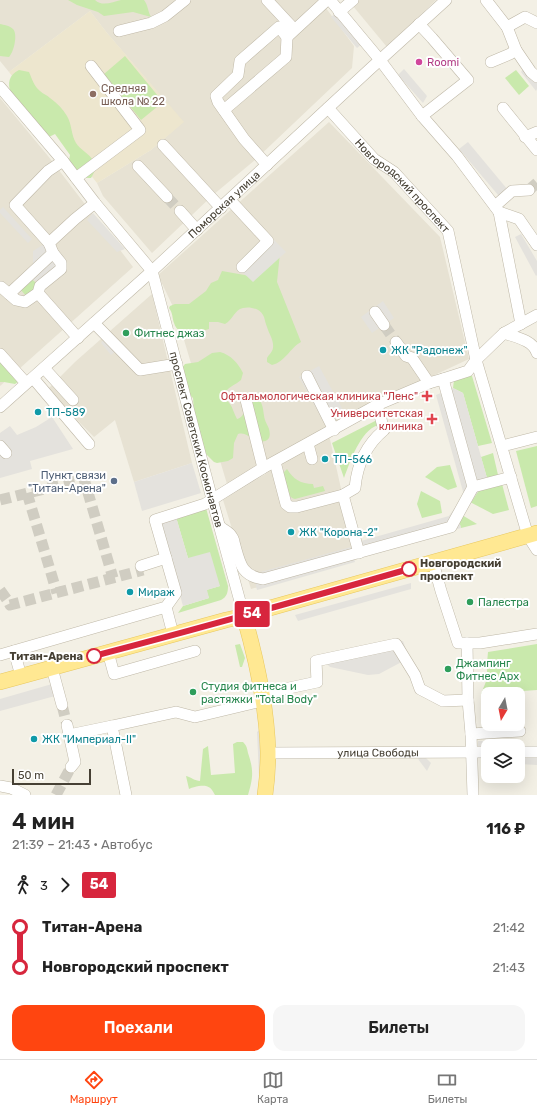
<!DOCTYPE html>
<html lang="ru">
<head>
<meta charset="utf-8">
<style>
  :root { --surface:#fff; --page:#f6f6f6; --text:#222; --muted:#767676; --line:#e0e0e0; --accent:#ff4510 }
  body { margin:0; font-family:Rubik,sans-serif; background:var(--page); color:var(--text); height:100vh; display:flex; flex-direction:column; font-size:15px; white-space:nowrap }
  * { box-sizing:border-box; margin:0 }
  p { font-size:13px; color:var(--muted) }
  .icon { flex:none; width:22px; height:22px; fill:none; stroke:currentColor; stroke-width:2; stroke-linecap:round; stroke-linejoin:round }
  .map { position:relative; height:795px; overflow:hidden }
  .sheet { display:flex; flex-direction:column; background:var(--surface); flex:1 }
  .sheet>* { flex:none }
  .badge { padding:0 8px; border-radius:3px; font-size:14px; line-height:26px }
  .needle { width:26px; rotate:190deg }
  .buttons { position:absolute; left:481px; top:687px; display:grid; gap:8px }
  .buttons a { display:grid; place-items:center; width:44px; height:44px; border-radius:8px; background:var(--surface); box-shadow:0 4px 16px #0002; font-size:20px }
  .scale { position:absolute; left:12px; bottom:10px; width:79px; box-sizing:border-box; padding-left:4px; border:2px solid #464034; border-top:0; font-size:11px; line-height:14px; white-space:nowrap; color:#464034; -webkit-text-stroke:3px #fff; paint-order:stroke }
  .map>.badge { position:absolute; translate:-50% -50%; box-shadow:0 0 0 2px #fff }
  .legs { display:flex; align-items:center; gap:6px; height:44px; padding:0 12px; font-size:13px }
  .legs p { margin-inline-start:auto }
  .summary { display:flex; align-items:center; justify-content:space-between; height:68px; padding:0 12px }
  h1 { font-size:22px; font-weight:600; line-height:30px }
  .button { display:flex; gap:8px; margin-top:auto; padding:8px 12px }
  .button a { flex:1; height:46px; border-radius:12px; background:var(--accent); color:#fff; font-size:16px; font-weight:600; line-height:46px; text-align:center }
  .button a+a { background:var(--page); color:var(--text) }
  ul { padding:0 12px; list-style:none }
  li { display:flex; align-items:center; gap:14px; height:40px; font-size:15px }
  li i { display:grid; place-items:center; width:6px; height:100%; margin:0 5px; background:currentColor }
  li i::after { content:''; width:10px; height:10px; margin:-5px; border:3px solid; border-radius:50%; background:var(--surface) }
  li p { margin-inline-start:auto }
  li:first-child i { background:linear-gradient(#0000 50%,currentColor 0) }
  li:last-child i { background:linear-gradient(currentColor 50%,#0000 0) }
  .tabs { display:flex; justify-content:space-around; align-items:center; height:56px; border-top:1px solid var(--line); background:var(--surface); font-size:11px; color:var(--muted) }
  .tabs a { display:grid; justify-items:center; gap:2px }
  .tabs .on { color:var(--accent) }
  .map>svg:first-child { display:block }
</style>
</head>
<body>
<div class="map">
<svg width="537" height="795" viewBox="0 0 537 795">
  <rect width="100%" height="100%" fill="#f3f0e5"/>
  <g fill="#e7e2d3">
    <path d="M0,0H320L354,46L352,68L255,160L213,195L152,253L103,196L97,183L151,150L183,122L107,33L90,11L9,72L0,61Z"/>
    <path d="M348,0H436L387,47Z"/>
    <path d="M0,98L48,156L133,267L0,386Z"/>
    <path d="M329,122L440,237L469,359L351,414L227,484L176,313L158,275Z"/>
    <path d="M152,294L192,463L134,482L115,420L94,437L61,404L48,389L75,362Z"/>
    <path d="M329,435L342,493L360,558L251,589L223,500Z"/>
  </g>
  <path fill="#ede6ce" d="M90,11L107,33L184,122L151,150L97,183L9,72Z"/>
  <g fill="#c9e9ac">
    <path d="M68,0H95C102,7 113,2 121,0C128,0 137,0 144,0C148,5 148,12 151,17L133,12L104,16L98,12L77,5Z"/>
    <path d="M0,24C4,25 9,25 13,29C18,34 14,52 9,57L0,56Z"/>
    <path d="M125,56L163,102L141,120L104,74Z"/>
    <path d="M19,70L29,72C32,79 34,86 40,91C43,94 47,95 50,98C57,103 63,109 67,116C72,124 71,135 76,143C84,155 104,159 91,178C80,179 75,173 68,166L70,155L55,134L47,138L11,93C7,83 9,75 19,70Z"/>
    <path d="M516,70L529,86L519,95L505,78Z"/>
    <path d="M280,253L277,282L301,342C290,348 285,362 272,365L267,362V358C269,354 272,353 273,348C274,340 269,334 267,327C265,323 265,318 263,315C260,309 250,306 243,308C234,310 233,320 225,324L218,322H209V329C200,332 178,338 174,323C172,318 173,313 169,308L170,306L175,304H189L206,291L211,283L218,280L222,271L250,276L260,275Z"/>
    <path d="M32,279L36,283V289L27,297L20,289Z"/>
    <path d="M220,352C231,355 238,363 243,373L241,380C236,385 221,389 226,399C227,400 229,403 230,404C233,408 234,414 237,419C247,417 245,399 259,399C264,406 263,413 265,420C266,423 268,426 269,429C272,440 266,444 255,440C249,438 246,432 238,434L234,443L233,458L228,461L217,463L214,462L205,453L194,411L193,398L187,392L182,368L185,364L198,362L212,353Z"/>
    <path d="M0,360L19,381L15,384L4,382H0Z"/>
    <path d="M468,374L472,376L492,443L478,446L463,393L453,388L454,380Z"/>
    <path d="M377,420L378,425C360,431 350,462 344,478L332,443Z"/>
    <path d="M537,446V506L531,508L516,451Z"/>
    <path d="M493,453L498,475L487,478L481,457Z"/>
    <path d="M450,465L457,487L448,490L425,477L437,467Z"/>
    <path d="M287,469C293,479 301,484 313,484L314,488L323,486L325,491L295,499C286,497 285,482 282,474Z"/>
    <path d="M502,484L509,510L493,514L470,502L479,490Z"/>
    <path d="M421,491L440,501L442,513L422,518L417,504Z"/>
    <path d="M206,508L228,586C228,592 227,597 221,600L178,613L183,606L209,598L206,590L220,586L188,558L176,517Z"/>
    <path d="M462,515L477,524L461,528L459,521Z"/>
    <path d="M240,644L245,658L242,667H240L235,645Z"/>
    <path d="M537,644V690L481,694L487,679V663L488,652Z"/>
    <path d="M237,742H243C247,746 247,748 248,753C254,771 253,778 248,795H215C211,787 208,785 199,786C195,787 193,787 189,789L186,776C191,777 195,781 200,781L203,749L208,746L211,775L235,773L233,744Z"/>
  </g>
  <g fill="#e4e2dd">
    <path d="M337,12L363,43L357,48L331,17Z"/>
    <path d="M525,66L537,82V89L536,91L521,72Z"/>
    <path d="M404,69L427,96L423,103L398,75Z"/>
    <path d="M468,142L512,195L504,202L459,149Z"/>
    <path d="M3,207L32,239L28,243L0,213V210Z"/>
    <path d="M93,213L125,249L117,252L87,220Z"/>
    <path d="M268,234L286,252L253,282L236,266L241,263Z"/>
    <path d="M521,234L537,261V275L536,276L515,237Z"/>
    <path d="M49,241L66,264L43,281L18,279L33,266V251Z"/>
    <path d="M383,301L394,318L372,333L361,317Z"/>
    <path d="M105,337L116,351L111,355L101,343Z"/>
    <path d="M319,366L343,410L323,421L299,377Z"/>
    <path d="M453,388L463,393L487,478L459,521L461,528L365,555L361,541L449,516L464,495L436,395Z"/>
    <path d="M52,417L73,449L30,461L32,469L0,478V433L10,426L17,435L36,427Z"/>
    <path d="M192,463L201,493L142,511L134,482Z"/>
    <path d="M176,517L188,558L210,552L220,586L207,590L209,598L183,606L160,522Z"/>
    <path d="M351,547L355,562L257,590L253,574Z"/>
    <path d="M411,583V589L298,621L295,615Z"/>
    <path d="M403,641L409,658L379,674L368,675L330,667L325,662Z"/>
    <path d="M52,684L55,696L0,711V699Z"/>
    <path d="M263,727L265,773L259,777L257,732Z"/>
    <path d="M478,741H501L504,746L478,747Z"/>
    <path d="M423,755L431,763L427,771L418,759Z"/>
    <path d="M537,756V765L518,764V758Z"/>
  </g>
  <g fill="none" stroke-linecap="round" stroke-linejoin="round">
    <g stroke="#d0cdc2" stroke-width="11" stroke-dasharray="11 5.5" stroke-linecap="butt">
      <path d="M529,190L537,183"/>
      <path d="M167,197L180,211"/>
      <path d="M384,325L396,342"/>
      <path d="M27,493L57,593"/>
      <path d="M0,500L84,479L113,578"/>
      <path d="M0,590L8,601L10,605L143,570"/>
      <path d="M62,705L67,725"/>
      <path d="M56,795L71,767"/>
    </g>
    <defs>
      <g id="minor">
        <path d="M267,0L294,29"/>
        <path d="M330,0L380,60L422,116L457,156L499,212L521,324"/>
        <path d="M486,0L507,27L516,50L531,72L537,77"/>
        <path d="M339,12L353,0"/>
        <path d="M419,24L432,38L468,80L422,116"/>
        <path d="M507,27L525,17L537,23"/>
        <path d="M119,31L151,23L165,16L185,0"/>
        <path d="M491,62L510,54L516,50"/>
        <path id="s1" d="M0,87L63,161L95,203L152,271L212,499L244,616"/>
        <path id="s2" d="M328,108L374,159L394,172L448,231L476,360L528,536L537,550"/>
        <path d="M503,108L537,150"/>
        <path d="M224,110L286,57L287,37"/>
        <path d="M525,137L537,132"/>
        <path d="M163,145L221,208"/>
        <path d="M267,165L244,139L218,102L216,96L238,75L240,61L279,27L287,37L327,0"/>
        <path d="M138,166L167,197"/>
        <path d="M76,178L140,130L91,66"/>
        <path d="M230,200L268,241L242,267"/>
        <path d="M495,206L512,191L529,190"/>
        <path d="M180,211L197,230"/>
        <path d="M499,212L519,219L537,245"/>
        <path d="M49,243L15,205L48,171L63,161"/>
        <path d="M0,288L1,287L16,300L25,302L38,293L40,286L61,269V263L53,253L49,243L75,219L95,203"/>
        <path d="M38,293L78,338"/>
        <path d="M9,294L53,253"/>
        <path d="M375,312L384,325"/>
        <path d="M94,323L140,370L177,364"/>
        <path d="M504,333C515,337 533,340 537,353"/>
        <path d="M396,342L406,356L412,358L429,383"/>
        <path d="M0,354L26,383"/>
        <path d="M44,368L73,400"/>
        <path d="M307,376L334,430"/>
        <path d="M33,378L89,444"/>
        <path d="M246,400L263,468"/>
        <path id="s3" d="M0,407L152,271L370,69L446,0"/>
        <path d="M308,444L312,459"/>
        <path d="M0,446L6,453"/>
        <path d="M502,446L537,437"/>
        <path d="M275,462L286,504L290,507H297L343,495L355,488C357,465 366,445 384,430L377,405"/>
        <path d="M473,487L511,477"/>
        <path d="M343,495L359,553"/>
        <path d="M220,527C224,530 230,532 232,537C234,539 234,543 235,546C240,564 242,576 263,579L451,527L473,487L443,379"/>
        <path d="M433,562L441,591L458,643H480L537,634"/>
        <path d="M141,566L166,558"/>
        <path d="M166,607L173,634"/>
        <path d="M467,643L468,700"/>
        <path d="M14,651L21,676"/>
        <path d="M108,652L114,674L195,651"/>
        <path d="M0,655L166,607L176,593L155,520L205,504L263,468L377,405L429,383L443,379L468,371L476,360L504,333L537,315"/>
        <path d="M52,668L62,705"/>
        <path d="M261,694L317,682L316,661L396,644L415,675L420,689L443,701L468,700L471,734L473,795"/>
        <path d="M67,725L75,762L71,767"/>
        <path d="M471,734L520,731"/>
        <path d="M69,735L112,726"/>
        <path d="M518,752H537"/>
        <path id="s4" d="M268,753L488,752"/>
        <path d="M0,786L11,788L25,795"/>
        <path d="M126,795L112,726L176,712L195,717L262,701"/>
      </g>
      <g id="major">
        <path d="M244,616C256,658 267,709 268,752C268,766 267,781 265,795"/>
        <path d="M0,682L226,620L244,616L263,610L537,533"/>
      </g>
    </defs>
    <use href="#minor" stroke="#bfb8a7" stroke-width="12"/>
    <use href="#major" stroke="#e8c85f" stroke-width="16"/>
    <use href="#minor" stroke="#fff" stroke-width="11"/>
    <use href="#major" stroke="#ffe892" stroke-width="15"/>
  </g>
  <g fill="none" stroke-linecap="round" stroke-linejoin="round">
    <defs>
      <path id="line-1" d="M94,656C199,629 304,599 409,569"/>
    </defs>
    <use href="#line-1" stroke="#fff" stroke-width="9"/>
    <use href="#line-1" stroke="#d7263d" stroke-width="6"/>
  </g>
  <circle fill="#d1479c" stroke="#fff" stroke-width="1.5" cx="419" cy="62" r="4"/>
  <circle fill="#8d6e63" stroke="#fff" stroke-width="1.5" cx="93" cy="94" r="4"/>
  <g fill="#2e9e5b" stroke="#fff" stroke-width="1.5">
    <circle cx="126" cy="333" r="4"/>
    <circle cx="470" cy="602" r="4"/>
    <circle cx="448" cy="669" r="4"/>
    <circle cx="193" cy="692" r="4"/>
  </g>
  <g fill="#0f9aa8" stroke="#fff" stroke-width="1.5">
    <circle cx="383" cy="350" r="4"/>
    <circle cx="38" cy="412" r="4"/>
    <circle cx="325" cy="459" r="4"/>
    <circle cx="291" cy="532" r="4"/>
    <circle cx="130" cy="592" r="4"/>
    <circle cx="34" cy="739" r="4"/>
  </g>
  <g fill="#e0444e" stroke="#fff" stroke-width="1.5">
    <path d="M425 390h4v4h4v4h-4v4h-4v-4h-4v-4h4z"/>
    <path d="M430 413h4v4h4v4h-4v4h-4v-4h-4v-4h4z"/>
  </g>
  <circle fill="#5c6f8a" stroke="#fff" stroke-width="1.5" cx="114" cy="481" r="4"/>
  <g fill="#fff" stroke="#d7263d" stroke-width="2">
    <circle cx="409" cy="569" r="7"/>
    <circle cx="94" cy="656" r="7"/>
  </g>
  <g text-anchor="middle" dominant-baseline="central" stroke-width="4" stroke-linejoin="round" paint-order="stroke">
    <g font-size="11" fill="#b23c85" stroke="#fff" text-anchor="start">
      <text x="427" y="62">Roomi</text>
    </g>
    <g font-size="11" fill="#785e54" stroke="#fff" text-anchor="start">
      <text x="101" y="88">Средняя<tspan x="101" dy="13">школа № 22</tspan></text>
    </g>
    <g font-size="11" fill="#464034" stroke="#fff">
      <text stroke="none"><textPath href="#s2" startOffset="108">Новгородский проспект</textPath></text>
      <text stroke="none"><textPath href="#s3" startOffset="302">Поморская улица</textPath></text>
      <text stroke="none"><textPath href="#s1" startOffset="413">проспект Советских Космонавтов</textPath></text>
      <text stroke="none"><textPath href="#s4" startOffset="110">улица Свободы</textPath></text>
    </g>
    <g font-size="11" fill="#27864d" stroke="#fff" text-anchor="start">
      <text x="134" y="333">Фитнес джаз</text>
      <text x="478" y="602">Палестра</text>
      <text x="456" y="663">Джампинг<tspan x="456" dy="13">Фитнес Арх</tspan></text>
      <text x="201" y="686">Студия фитнеса и<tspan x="201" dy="13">растяжки "Total Body"</tspan></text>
    </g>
    <g font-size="11" fill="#0d838f" stroke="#fff" text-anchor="start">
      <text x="391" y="350">ЖК "Радонеж"</text>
      <text x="46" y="412">ТП-589</text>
      <text x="333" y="459">ТП-566</text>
      <text x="299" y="532">ЖК "Корона-2"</text>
      <text x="138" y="592">Мираж</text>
      <text x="42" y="739">ЖК "Империал-II"</text>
    </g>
    <g font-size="11" fill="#be3a42" stroke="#fff" text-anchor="end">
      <text x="418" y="396">Офтальмологическая клиника "Ленс"</text>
      <text x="423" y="413">Университетская<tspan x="423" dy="13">клиника</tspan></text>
    </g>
    <g font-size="11" fill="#4e5e75" stroke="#fff" text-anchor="end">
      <text x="106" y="475">Пункт связи<tspan x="106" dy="13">"Титан-Арена"</tspan></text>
    </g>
    <g font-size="11" font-weight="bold" fill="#464034" stroke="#fff" text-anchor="start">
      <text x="420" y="563">Новгородский<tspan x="420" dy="13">проспект</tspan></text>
      <text x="83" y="656" text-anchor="end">Титан-Арена</text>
    </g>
  </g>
</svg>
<div class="buttons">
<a><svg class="needle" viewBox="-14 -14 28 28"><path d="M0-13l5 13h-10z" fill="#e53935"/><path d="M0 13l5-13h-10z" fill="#767676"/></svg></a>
<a><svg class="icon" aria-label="layers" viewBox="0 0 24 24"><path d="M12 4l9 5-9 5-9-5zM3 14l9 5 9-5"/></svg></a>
</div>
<div class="scale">50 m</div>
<b class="badge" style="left:252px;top:614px;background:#d7263d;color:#fff">54</b>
</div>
<section class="sheet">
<div class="summary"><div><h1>4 мин</h1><p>21:39 – 21:43 · Автобус</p></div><b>116 ₽</b></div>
<div class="legs"><svg class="icon" aria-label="walk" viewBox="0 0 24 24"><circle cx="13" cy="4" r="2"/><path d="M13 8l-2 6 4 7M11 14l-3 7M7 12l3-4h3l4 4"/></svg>3<svg class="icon" aria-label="forward" viewBox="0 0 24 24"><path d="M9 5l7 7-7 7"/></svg><b class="badge" style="background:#d7263d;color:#fff">54</b></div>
<ul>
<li><i style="color:#d7263d"></i><b>Титан-Арена</b><p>21:42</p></li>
<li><i style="color:#d7263d"></i><b>Новгородский проспект</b><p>21:43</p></li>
</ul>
<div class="button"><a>Поехали</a><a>Билеты</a></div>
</section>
<nav class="tabs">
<a class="on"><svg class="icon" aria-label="directions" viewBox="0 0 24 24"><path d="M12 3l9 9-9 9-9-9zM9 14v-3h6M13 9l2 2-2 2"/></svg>Маршрут</a>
<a><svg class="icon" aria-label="map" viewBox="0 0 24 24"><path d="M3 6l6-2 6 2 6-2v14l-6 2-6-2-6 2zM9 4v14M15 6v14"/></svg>Карта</a>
<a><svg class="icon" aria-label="tickets" viewBox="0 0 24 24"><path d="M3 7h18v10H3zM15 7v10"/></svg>Билеты</a>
</nav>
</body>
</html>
